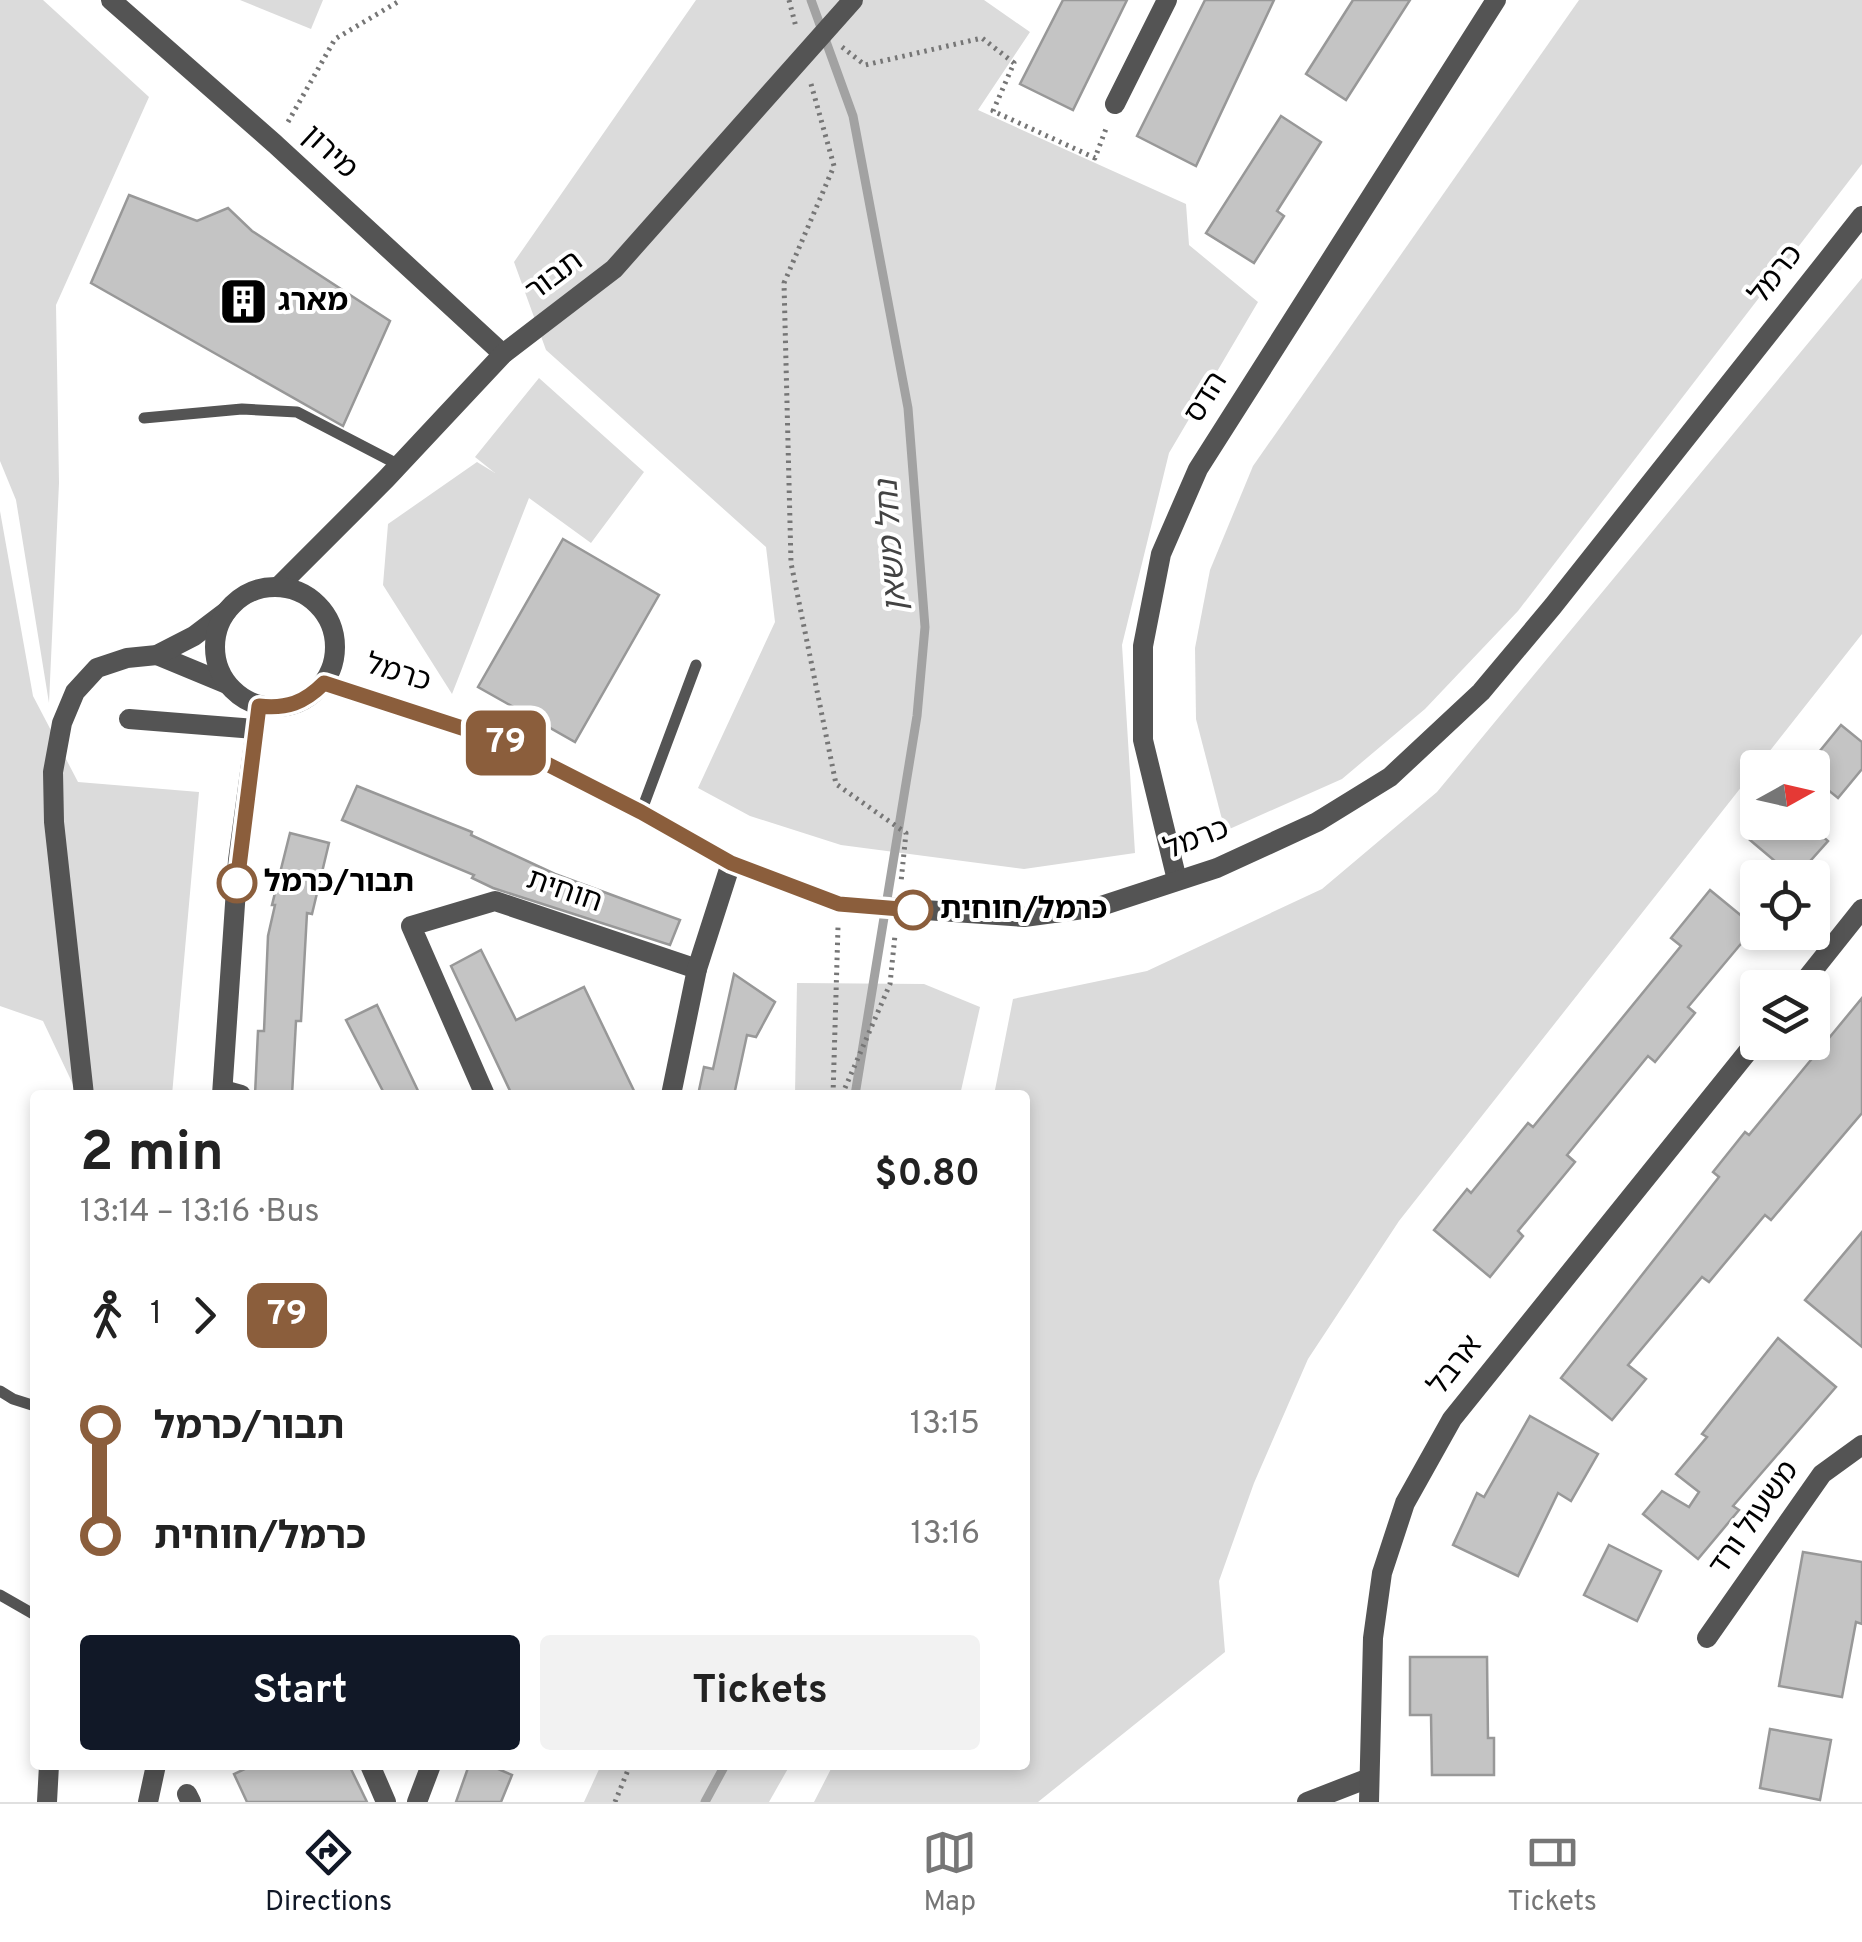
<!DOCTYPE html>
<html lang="en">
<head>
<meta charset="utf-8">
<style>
  :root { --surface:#fff; --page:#f2f2f2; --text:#222; --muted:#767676; --line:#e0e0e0; --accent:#111827 }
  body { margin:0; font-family:Overpass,"Noto Sans Hebrew",sans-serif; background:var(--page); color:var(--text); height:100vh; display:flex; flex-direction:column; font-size:38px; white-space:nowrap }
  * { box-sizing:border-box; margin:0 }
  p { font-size:32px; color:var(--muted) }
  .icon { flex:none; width:55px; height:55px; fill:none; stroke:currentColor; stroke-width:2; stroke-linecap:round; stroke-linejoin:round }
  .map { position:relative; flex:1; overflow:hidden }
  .drawer { position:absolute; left:30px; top:1090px; width:1000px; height:680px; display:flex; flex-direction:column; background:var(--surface); border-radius:10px; box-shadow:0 5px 15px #0003 }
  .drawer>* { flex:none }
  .badge { padding:0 20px; border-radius:15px; font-size:35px; line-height:65px }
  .needle { width:65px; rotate:82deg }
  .controls { position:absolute; left:1740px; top:750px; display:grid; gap:20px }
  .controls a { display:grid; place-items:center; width:90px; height:90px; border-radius:10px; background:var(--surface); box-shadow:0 5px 15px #0003; font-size:50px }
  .map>.badge { position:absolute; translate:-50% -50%; box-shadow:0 0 0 5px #fff }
  .legs { display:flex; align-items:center; gap:15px; height:110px; padding:0 50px; font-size:32px }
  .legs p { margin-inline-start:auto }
  .summary { display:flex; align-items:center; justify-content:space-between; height:170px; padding:0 50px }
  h1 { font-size:55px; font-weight:700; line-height:75px }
  .cta { display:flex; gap:20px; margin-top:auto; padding:20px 50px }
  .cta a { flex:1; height:115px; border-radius:10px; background:var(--accent); color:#fff; font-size:40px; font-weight:700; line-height:115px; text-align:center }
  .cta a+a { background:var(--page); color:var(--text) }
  ul { padding:0 50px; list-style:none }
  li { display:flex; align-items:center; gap:35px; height:110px; font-size:38px }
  li i { display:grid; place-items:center; width:15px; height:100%; margin:0 12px; background:currentColor }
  li i::after { content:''; width:25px; height:25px; margin:-12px; border:8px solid; border-radius:50%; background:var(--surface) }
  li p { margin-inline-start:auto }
  li:first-child i { background:linear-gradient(#0000 50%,currentColor 0) }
  li:last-child i { background:linear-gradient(currentColor 50%,#0000 0) }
  .menu { display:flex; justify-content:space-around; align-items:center; height:140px; border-top:2px solid var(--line); background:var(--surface); font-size:28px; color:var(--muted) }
  .menu a { display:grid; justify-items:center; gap:5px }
  .menu .selected { color:var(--accent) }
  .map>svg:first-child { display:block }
</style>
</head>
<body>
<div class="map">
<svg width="1862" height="1802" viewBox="0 0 1862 1802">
  <rect width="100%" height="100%" fill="#fff"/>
  <g fill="#dbdbdb">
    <path d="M0,0H43L149,97L56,305L59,483L49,703L16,500L0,461Z"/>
    <path d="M240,0H323L311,29Z"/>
    <path d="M696,0H984L1030,32L978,110L1186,204L1189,245L1258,302L1169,453L1122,645L1135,853L1024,869L841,845L750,816L698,788L775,622L766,547L546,350L514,262Z"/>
    <path d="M1579,0H1862V164L1518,611L1425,709L1342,779L1225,831L1196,719L1195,648L1210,570L1253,466Z"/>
    <path d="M1862,278V634L1399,1221L1308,1359L1254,1483L1219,1581L1225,1652L1038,1802H814L833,1765H1025V1095H994L1013,999L1147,971L1322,889L1437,792Z"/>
    <path d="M539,378L644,472L591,543L529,498L452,694L383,585L388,524L477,462L495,473L475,457Z"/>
    <path d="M0,511L33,696L78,782L199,792L172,1095H78L43,1021L0,1006Z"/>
    <path d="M797,983L924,984L980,1007L960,1095H795Z"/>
    <path d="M601,1765H790L769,1802H584Z"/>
  </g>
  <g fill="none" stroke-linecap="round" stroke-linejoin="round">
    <g stroke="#a2a2a2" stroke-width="9">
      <path d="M811,0L853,116L908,408L925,627L917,716L855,1095"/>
      <path d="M705,1802L725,1765"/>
    </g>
  </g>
  <g fill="#c4c4c4" stroke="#989898" stroke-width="2.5">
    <path d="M1063,0H1127L1073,110L1020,84Z"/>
    <path d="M1205,0H1274L1196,166L1137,136Z"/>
    <path d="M1353,0H1410L1346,100L1306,74Z"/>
    <path d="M1281,116L1321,142L1277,211L1284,216L1254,263L1206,233Z"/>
    <path d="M129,195L197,221L228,208L252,231L390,321L343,426L91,283Z"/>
    <path d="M563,539L659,595L575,742L478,687Z"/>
    <path d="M1841,725L1862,742V769L1838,798L1812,777V768H1806Z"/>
    <path d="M357,786L472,832L471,835L555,874L680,920L670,945L493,888L472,878L474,875L342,820Z"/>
    <path d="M1764,822H1806L1828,841L1795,878L1750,840Z"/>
    <path d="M290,833L329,843L312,914L307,913L301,1021H296L292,1095H255L258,1031H264L268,936L275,905H272Z"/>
    <path d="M1710,890L1755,927L1688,1007L1695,1013L1655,1062L1648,1056L1567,1155L1575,1162L1518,1231L1523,1236L1490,1277L1434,1230L1467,1189L1471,1193L1528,1123L1533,1127L1681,946L1671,938Z"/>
    <path d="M481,950L516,1020L584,987L636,1095H512L451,966Z"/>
    <path d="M734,974L775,1002L756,1037L747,1035L734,1095H698L704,1067L713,1069Z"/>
    <path d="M1862,998V1113L1771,1220L1765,1215L1709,1282L1702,1277L1628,1365L1646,1379L1612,1420L1561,1378L1719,1177L1713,1172L1745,1132L1749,1135Z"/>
    <path d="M377,1005L420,1095H385L346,1020Z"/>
    <path d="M1862,1232V1347L1805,1300Z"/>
    <path d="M1778,1338L1836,1387L1733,1506L1739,1510L1698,1559L1643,1514L1662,1491L1689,1507L1699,1492L1676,1474L1707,1437L1702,1434Z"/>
    <path d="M1530,1416L1598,1454L1571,1501L1558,1493L1518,1576L1453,1545L1477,1493L1484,1497Z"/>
    <path d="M1609,1545L1661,1571L1637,1621L1584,1595Z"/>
    <path d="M1803,1552L1862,1562V1624L1856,1622L1842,1697L1779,1686Z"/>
    <path d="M1410,1657H1487L1488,1738H1494V1775H1432L1431,1715H1410Z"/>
    <path d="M1770,1729L1831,1740L1820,1800L1760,1788Z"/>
    <path d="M253,1765H349L367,1802H247L234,1774Z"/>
    <path d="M469,1765H489L512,1775L501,1802H456Z"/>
  </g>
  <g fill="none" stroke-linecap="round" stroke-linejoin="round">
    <g stroke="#767676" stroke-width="5" stroke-dasharray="2.5 5" stroke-linecap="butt">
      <path d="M789,0L796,27"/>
      <path d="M842,47L865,65L982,38L1014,63L993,111L1095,158L1107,126"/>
      <path d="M811,84L834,166L784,283L791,563L836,784L906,833L901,882"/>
      <path d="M288,122L335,39L401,0"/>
      <path d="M833,1095L838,927"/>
      <path d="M842,1095L890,984L895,935"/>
      <path d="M615,1802L630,1765"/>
    </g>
    <g stroke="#545454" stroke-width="11">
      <path d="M144,418L242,409L297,412L399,465"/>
      <path d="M641,812L696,665"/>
      <path d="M0,1391L13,1399L35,1406"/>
      <path d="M0,1595L35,1615"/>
    </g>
    <g stroke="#545454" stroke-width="20">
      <path d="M111,0L275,144L503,354"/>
      <path d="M1115,104L1167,0"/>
      <path d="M157,655L227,684"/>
      <path d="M129,719L255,729"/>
      <path d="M1177,880L1143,740V646L1161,554L1198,469L1496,0"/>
      <path d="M223,1090L241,1095"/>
      <path d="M84,1095L54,822L53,772L62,723L75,692L97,668L127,658L157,655L194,636L227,611"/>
      <path d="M485,1095L411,926L495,901L697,969"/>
      <path d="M671,1095L697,969L731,863"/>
      <path d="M1707,1638L1822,1474L1862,1445"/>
      <path d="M370,1765L386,1802"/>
      <path d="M187,1794L191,1802"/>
      <path d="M47,1802L49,1765"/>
      <path d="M417,1802L431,1765"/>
      <path d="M1307,1802L1369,1778"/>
    </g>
    <g stroke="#545454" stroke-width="20">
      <path d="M278,587L386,479L503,354L614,269L853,0"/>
      <circle cx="275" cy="647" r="60"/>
      <path d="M323,683L502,741L641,812L731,863L839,904L1024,917L1098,907L1217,868L1317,822L1390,777L1481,692L1553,606L1862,216"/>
      <path d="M1799,988L1862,909"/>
      <path d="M222,1095L238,860L259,706"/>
      <path d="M148,1802L156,1765"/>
      <path d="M1369,1802L1373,1638L1382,1573L1405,1503L1452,1419L1758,1039"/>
    </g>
  </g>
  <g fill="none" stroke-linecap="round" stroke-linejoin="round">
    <defs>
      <path id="line-1" d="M237,883L259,706C287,709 304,703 324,683L502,741L641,812L731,863L839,904L913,910"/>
    </defs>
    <use href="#line-1" stroke="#fff" stroke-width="22"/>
    <use href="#line-1" stroke="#8b5e3c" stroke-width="15"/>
  </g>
  <defs>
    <symbol id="building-square" viewBox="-11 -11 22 22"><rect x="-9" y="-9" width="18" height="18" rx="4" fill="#000" stroke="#fff"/><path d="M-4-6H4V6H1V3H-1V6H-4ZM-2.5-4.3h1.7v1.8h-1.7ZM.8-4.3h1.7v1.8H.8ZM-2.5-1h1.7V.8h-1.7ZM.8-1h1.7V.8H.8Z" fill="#fff"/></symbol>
  </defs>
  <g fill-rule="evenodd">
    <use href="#building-square" x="216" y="274" width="55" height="55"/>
  </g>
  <g fill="#fff" stroke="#8b5e3c" stroke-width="5">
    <circle cx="237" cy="883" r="18"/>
    <circle cx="913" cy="910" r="18"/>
  </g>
  <g text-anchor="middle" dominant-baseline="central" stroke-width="8" stroke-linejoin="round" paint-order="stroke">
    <g font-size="30" fill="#000" stroke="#fff">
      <text transform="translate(329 153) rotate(43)">מירון</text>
      <text transform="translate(1777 275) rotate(-52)">כרמל</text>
      <text transform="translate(555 277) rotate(-37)">תבור</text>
      <text transform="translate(1207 398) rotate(-58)">הדס</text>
      <text transform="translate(398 674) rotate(17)">כרמל</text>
      <text transform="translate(1197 840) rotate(-21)">כרמל</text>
      <text transform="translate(564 892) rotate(19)">חוחית</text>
      <text transform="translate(1456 1366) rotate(-52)">ארבל</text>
      <text transform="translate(1755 1519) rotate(-55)">משעול ורד</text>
    </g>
    <g font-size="30" font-weight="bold" fill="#000" stroke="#fff" text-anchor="start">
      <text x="278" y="302">מארג</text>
    </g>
    <g font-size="30" font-weight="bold" fill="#000" stroke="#fff" text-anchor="start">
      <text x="264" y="883">תבור/כרמל</text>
      <text x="940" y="910">כרמל/חוחית</text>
    </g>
    <g font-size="32" font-style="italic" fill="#434343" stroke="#fff">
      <text transform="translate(893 546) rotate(-94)">נחל משאן</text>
    </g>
  </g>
</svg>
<div class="controls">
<a><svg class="needle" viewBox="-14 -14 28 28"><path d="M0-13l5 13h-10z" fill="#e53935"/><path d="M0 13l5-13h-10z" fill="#767676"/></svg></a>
<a><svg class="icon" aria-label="locate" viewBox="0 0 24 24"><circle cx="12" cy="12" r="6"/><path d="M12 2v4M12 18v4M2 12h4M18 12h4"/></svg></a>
<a><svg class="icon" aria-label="layers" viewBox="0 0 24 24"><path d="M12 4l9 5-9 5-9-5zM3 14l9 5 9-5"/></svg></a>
</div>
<b class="badge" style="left:506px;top:743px;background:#8b5e3c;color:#fff">79</b>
<section class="drawer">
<div class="summary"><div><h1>2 min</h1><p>13:14 – 13:16 · Bus</p></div><b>$0.80</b></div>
<div class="legs"><svg class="icon" aria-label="walk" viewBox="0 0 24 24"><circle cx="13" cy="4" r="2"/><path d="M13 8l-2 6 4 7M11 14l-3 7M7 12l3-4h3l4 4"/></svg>1<svg class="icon" aria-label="forward" viewBox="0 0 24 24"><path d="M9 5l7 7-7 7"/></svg><b class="badge" style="background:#8b5e3c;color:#fff">79</b></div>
<ul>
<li><i style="color:#8b5e3c"></i><b>תבור/כרמל</b><p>13:15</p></li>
<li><i style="color:#8b5e3c"></i><b>כרמל/חוחית</b><p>13:16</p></li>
</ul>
<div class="cta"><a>Start</a><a>Tickets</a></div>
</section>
</div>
<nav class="menu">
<a class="selected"><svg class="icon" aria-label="directions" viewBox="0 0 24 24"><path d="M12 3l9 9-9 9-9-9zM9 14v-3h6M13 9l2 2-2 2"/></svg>Directions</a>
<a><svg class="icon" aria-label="map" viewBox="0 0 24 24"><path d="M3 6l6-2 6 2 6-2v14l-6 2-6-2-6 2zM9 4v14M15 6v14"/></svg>Map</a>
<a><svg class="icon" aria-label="tickets" viewBox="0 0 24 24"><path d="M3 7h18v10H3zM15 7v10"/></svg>Tickets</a>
</nav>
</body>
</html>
